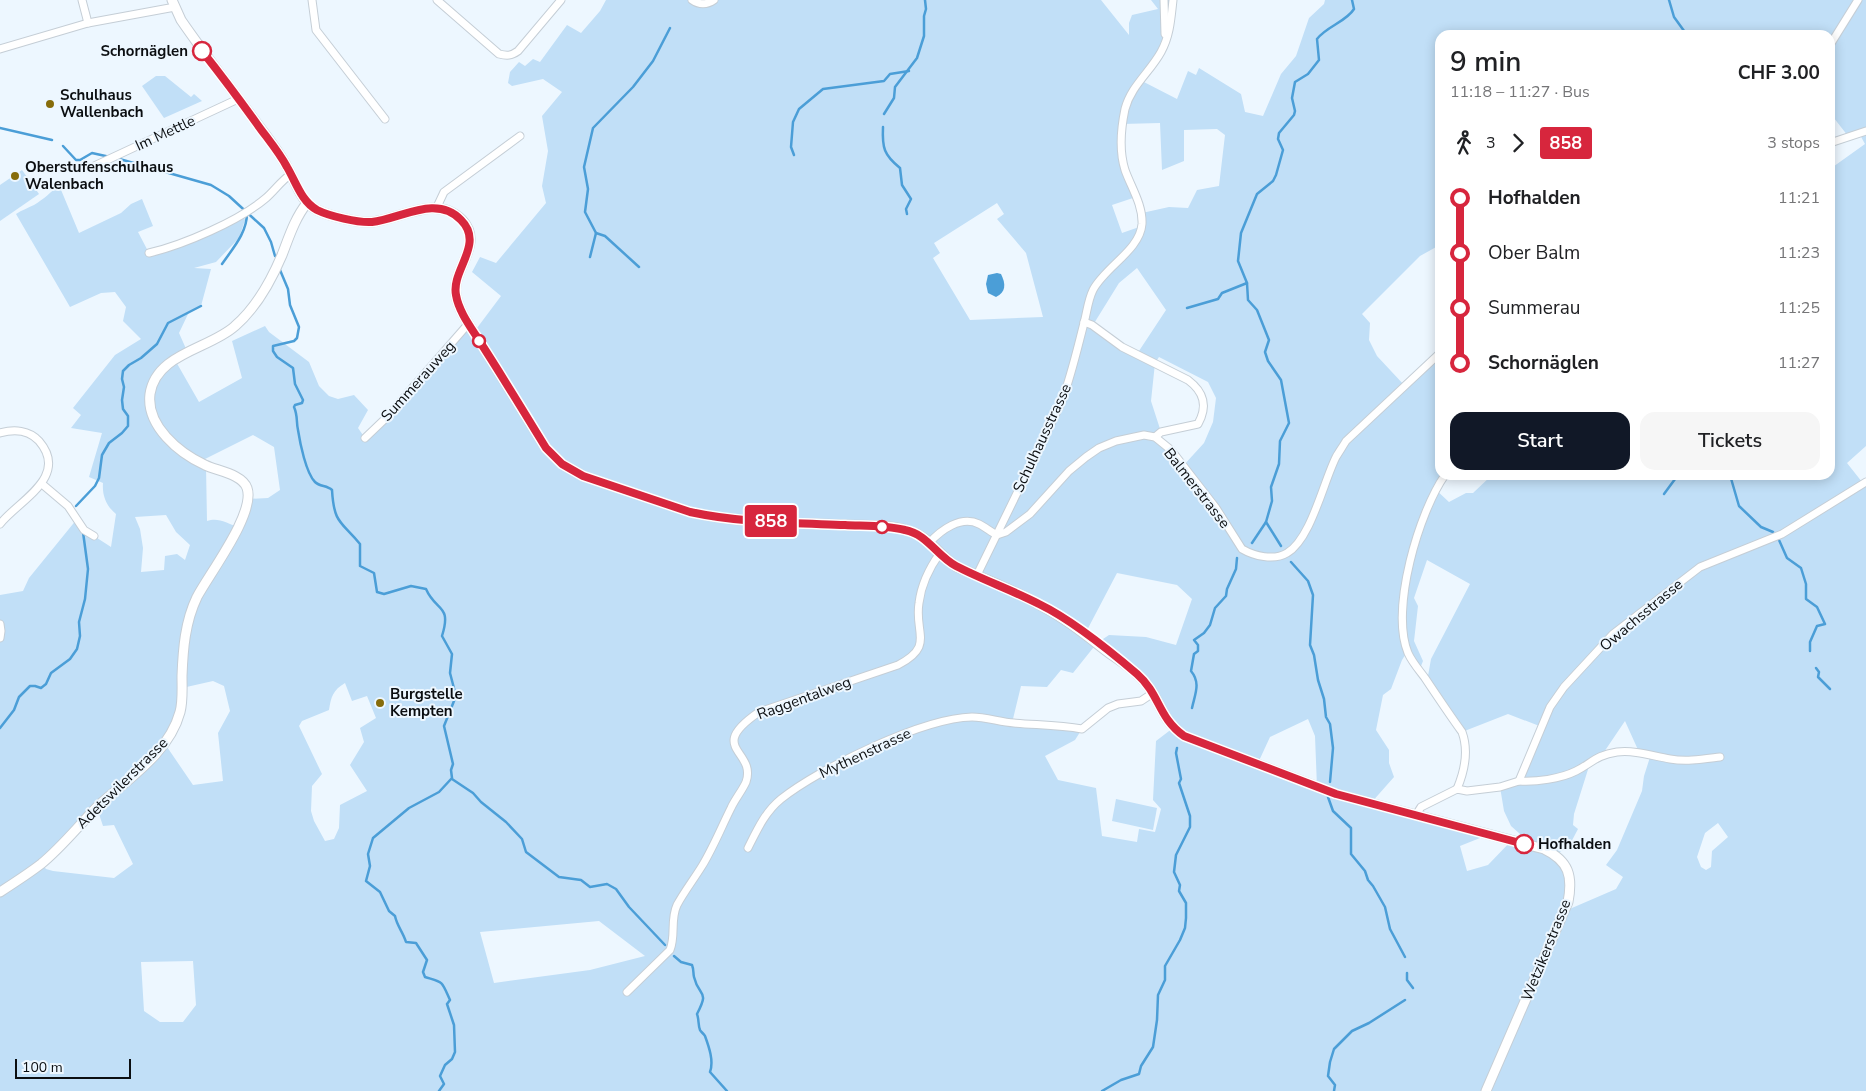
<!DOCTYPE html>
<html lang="en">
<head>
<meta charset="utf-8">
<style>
  :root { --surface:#fff; --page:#f6f6f6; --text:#202124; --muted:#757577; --accent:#111827 }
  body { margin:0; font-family:"Nunito Sans",sans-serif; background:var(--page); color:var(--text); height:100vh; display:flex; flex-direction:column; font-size:19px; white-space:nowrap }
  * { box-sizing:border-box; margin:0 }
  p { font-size:16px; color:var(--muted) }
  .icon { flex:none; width:28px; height:28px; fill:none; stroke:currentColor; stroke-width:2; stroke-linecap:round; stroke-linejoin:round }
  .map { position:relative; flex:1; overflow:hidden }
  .details { position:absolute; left:1435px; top:30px; width:400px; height:450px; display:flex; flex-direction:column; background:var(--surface); border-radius:15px; box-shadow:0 2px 12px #0003 }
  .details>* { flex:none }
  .badge { padding:0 10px; border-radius:4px; font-size:18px; line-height:32px }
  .scale { position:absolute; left:15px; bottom:12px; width:116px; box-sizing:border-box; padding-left:5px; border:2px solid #0b0e11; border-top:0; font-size:14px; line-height:18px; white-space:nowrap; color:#0b0e11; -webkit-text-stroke:4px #edf7ff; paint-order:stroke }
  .map>.badge { position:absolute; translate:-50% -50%; box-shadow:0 0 0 2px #fff }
  .legs { display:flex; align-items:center; gap:8px; height:55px; padding:0 15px; font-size:16px }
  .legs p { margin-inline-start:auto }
  .summary { display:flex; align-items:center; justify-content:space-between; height:85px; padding:0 15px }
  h1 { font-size:28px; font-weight:600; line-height:38px }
  .primary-button { display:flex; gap:10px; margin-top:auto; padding:10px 15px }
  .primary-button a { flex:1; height:58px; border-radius:15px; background:var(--accent); color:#fff; font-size:20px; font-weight:600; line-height:58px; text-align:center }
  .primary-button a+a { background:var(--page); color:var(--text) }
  ul { padding:0 15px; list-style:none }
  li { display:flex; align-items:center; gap:18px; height:55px; font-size:19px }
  li i { display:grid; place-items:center; width:8px; height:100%; margin:0 6px; background:currentColor }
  li i::after { content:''; width:12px; height:12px; margin:-6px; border:4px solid; border-radius:50%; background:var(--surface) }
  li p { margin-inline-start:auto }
  li:first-child i { background:linear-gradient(#0000 50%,currentColor 0) }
  li:last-child i { background:linear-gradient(currentColor 50%,#0000 0) }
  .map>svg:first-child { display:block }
</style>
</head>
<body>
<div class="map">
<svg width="1866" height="1091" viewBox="0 0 1866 1091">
  <rect width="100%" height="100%" fill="#edf7ff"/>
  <g fill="#c1dff7" fill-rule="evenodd">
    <path d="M606,0H1101L1129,35V23L1132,15L1158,9L1151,0H1173L1168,36L1140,80L1177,99L1188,71L1196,75L1199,68L1241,94L1245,112L1263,116L1281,74L1296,56L1309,18L1324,4L1325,0H1866V446L1847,463L1866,487V1091H0V595L23,591L29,578L77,519L94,536L111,547L116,514C106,506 102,495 103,483L89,477L102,433L71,428L81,415L73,408L115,355L141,339L123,321L126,307L115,292L101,293L70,307L16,214C22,210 28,208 34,205C44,199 51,192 59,185L79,233L121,213L131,204L142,199L153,226L138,232L149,253L169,248L242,213L245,220L239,238L216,262L194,268L211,269L201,306L189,312L179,333L187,351L175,360L199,402L242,378L232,341L265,326L269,332L309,362L319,386L329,396L338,399L354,395L368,410L358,428L365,438L469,323L474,332L501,296L472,272L480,257L496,263L546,203L542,186L548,151L542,116L562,92L543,79L512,86L508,83L510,72L519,62L525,66L533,59L540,62L567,25L581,33L600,11ZM1440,35H1830V113L1848,136L1859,133L1865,144L1830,169V475H1492L1473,493H1466L1449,502L1435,489L1445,475H1440V353L1405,386L1377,356L1369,340L1370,323L1362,314L1420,256L1438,246L1440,249ZM1160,123L1162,170L1184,161V130L1217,129L1225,135L1219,186L1197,190L1188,208L1169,207L1142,213V226L1122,233L1112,205L1136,197L1124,168L1122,124ZM997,203L1004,214L997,219L1026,253L1043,317L970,320L933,258L940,253L934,243ZM1137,268L1166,310L1137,354L1093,325L1119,283ZM1159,357L1208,382L1216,398L1213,422L1204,443L1183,466L1155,437L1161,432L1151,401L1155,363ZM253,435L274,447L280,490L268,498L247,499L238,527C227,523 218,517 207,521L206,466L199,462ZM166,515L176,532L190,545L185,560L177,554L165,556L164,570L141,572L143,548L140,529L135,517ZM1427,560L1470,584L1431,659L1428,676L1462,732L1508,714L1542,727L1519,781L1500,787L1504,811L1511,826L1527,840H1512L1488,865L1467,871L1460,846L1490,834L1371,803L1394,777L1389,763V750L1376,730L1383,695L1391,689L1402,660L1407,652L1417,668L1421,666L1423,661L1414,641L1418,606L1414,598ZM1117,573L1177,585L1192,599L1176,645L1146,637L1109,635L1097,643L1153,693L1173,728L1156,741L1153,800L1161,809L1155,832L1139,829L1137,842L1102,836L1096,788L1058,780L1045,756L1075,740L1082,729L1012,723L1021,686L1047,687L1061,670L1073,673L1097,643L1085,634ZM213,681L224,686L230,711L218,733L223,781L193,785L165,744L172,731L182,688ZM345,683L352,701L367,696L376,718L360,728L364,742L350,765L367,791L340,805L339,828L334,839L325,841L314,821L311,811L312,786L322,774L299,726L302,721L329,710C331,697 333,690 345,683ZM1308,719L1315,736L1317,787L1258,763L1270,737ZM1625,721L1639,752L1651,754L1644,776L1642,791L1617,850L1606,865L1623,877L1616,889L1565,911L1568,870L1555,854L1568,848L1578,829L1573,825L1574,814L1591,760L1602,755ZM97,808L103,826L114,825L133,864L114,878L53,871L46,869L41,863ZM1718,823L1728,837L1712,851L1711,867L1706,870L1701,867L1697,857L1705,833ZM599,921L645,956L590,970L494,983L480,932ZM193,961L196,1005L183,1022H160L144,1011L141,962Z"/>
    <path d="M156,76H165L191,97L194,94L202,101L164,118L142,86Z"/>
    <path d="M22,170L39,194L0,221V185Z"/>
    <path d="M1116,799L1157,808L1153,830L1112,821Z"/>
  </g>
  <path fill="#4b9ed7" d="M997,273L1001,274C1006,284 1006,292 996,297L988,293L986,284L988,275Z"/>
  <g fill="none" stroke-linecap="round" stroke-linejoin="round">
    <g stroke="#4b9ed7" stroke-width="2.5">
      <path d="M1669,0L1674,17L1687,35"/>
      <path d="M884,114L894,98L895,87L917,58L924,36V16L926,9L925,0"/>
      <path d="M883,127C882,148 884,155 900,168L902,185L911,199L906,209L907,214"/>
      <path d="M0,128L52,140"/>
      <path d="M63,146L76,160H80L92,153L110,157"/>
      <path d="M794,155L791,147L793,122L799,109L823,89L884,81L890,74L909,71"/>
      <path d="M116,158L211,185L229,196L264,228L271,242L275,256"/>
      <path d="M596,233L605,236L639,267"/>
      <path d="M590,257L596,233L585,212L588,189L584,167L593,128L633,87L653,61L670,28"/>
      <path d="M222,264C233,248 247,233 247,213"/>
      <path d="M280,270L288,289L290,305L299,327L297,338L294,341L273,346V351L277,357L293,368L295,384L303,400L302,403L295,405L294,407C298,416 296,421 298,430C300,443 306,473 315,482C320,487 327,485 332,490C334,524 341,521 360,544V566L374,573L377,592L384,594L411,586L426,589C436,612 452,604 442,636L452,654L450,673L456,696L444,726L453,764L451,770L452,778L439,792L409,808L373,838L368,854L370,866L366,881L380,892L389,911L395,916C397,926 403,932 406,942L416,943L427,960L423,972L425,977C444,983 441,980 450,1000L447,1004L454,1025L455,1052L452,1059L445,1065L440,1076L444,1084L439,1091"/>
      <path d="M1187,308L1218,299L1222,293L1247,283"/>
      <path d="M1730,475L1739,506L1761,527L1773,532"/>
      <path d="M1664,494L1678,475"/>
      <path d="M76,506L95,486L99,478L102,455L109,443L122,433L128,426V416L123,409L122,400L124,387L122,379L123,371L129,365L141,358L157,344L168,323L201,306"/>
      <path d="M1779,540L1787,558L1801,568L1806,584V599L1817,607L1825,624L1817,626L1810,642V651"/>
      <path d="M1252,543L1266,522"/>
      <path d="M1281,546L1266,522L1272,501L1271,487L1279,464L1280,441L1289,423L1281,380L1268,361L1265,352L1269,340L1257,310L1248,300L1247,283L1238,261L1241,233L1257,194L1273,181L1276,175L1283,150L1278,139L1279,133L1294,115L1295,111L1292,98L1295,82L1308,74L1319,60L1317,39C1327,26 1346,22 1354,9L1352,0"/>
      <path d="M1291,562L1308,581L1313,595L1310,645L1314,655L1318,680L1324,699L1326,717L1330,724L1333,748L1330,782"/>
      <path d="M1816,668L1819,672L1818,677L1830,689"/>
      <path d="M1192,708C1195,694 1201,683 1191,671L1194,654L1198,651V645L1194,640L1204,633L1210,625L1215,608L1226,596L1227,589L1236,569L1237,558"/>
      <path d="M0,728L14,710L19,697L30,686H35L41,688L46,684L51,673L70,659L77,649L80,636L79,622L85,599L88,569L83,532"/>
      <path d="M452,779L473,793L481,802L506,822L522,839L526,852L559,877L581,880L590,887L607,884L616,889L629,907L665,945"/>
      <path d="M1328,797L1333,811L1351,828V854L1365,871L1368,880L1373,886L1385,907L1390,929L1405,957"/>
      <path d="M674,956L681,962L692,965C694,970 693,973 694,977C699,998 710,989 697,1014C699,1019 698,1025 700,1030C701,1032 704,1034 705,1036C709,1047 714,1061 710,1072L727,1091"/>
      <path d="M1407,973V980L1413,988"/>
      <path d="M1102,1091L1121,1080L1139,1074L1141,1066L1153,1047L1157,1020L1158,995L1165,980V966L1180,940L1185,928L1186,918V903L1179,891L1180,885L1174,872L1176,855L1190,827V816L1179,783L1181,779L1176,753L1177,748"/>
      <path d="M1334,1091L1335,1085L1328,1076L1330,1062L1334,1049L1352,1031L1369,1023L1405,1000"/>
    </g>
    <defs>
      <g id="minor">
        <path d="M82,0L88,23"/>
        <path d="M312,0L316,30L385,119"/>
        <path d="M437,0L499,54C507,56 511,56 518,51L561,0"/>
        <path d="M692,0C699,5 707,5 714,0"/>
        <path d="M1164,0L1165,34"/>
        <path d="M1830,45L1858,0"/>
        <path d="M0,49L88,23L175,7"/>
        <path d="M1830,143L1866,131"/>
        <path d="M92,167L238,99"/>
        <path d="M436,209L444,192L520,136"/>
        <path d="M149,253C183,245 239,221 266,198C275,190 281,181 291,174"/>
        <path d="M1084,322L1092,325L1122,347L1188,380C1204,392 1208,406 1198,424L1161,432L1155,437"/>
        <path d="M0,433C14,429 29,430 39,441C70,477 18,501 0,524"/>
        <path d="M365,438L387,417L469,323"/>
        <path d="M1445,475C1419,512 1390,609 1408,653C1412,662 1419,670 1425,678C1437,696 1449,714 1462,732C1469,751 1465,770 1457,789"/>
        <path d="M42,484L68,506L84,530L94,536"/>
        <path d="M929,543C941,530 961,515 979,524C985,527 991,532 997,535L1006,532L1030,514L1069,471L1086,457L1099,448L1116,441L1144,435L1155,437L1171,450L1216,508L1242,549C1254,556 1274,561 1287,553C1311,539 1323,483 1336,457C1339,452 1343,446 1346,441L1440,353"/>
        <path d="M977,575L1061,403C1071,377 1077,350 1084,323C1087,312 1088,300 1093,290C1105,267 1140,250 1142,224C1143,205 1131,187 1125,170C1119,151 1121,128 1125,109C1131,86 1150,72 1161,52C1170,36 1171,18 1173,0"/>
        <path d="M0,624L1,631L0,638"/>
        <path d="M1519,781C1536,782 1560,779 1576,771C1592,763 1596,755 1617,752C1636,750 1652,756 1670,759C1687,762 1704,759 1720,757"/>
        <path d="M1416,815L1421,807L1457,789L1467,791L1500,787L1519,781L1550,707L1564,687L1613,634L1700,567L1782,534L1866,482"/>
        <path d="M748,848C757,830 765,812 781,799C820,768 923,718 972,717C986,717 1000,722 1014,723C1036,725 1059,725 1082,729L1108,708L1118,704L1141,701L1153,693"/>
        <path d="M627,992L670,950C676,935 670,920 677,905C684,892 694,879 702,866C713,848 721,828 731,808C735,799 742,791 746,782C757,750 705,749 759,712L898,665C935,646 914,633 919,603C921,586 930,567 940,553"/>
      </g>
      <g id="tertiary">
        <path d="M172,0L181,20C203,52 227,83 250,114C262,131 277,148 287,167C296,182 300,201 317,210C329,216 358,223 372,222C401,219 436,194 462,220C485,244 451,270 456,295C459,313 473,330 482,345C504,380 525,414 546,448L562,464L583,476L690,512C741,524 795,523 847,525C868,526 892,524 912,532C930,538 941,557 957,567C985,579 1014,590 1040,605C1065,618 1087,636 1109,653C1119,660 1130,667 1139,676C1161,696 1158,718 1184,736L1336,794L1544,849C1569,861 1573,876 1568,902L1486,1091"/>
        <path d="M0,892C14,883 28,874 41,864C62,847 79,825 98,806C128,779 169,753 180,712C183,701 182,688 182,676C183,649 185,622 197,597C209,574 256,513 247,488C242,474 217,471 205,465C179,453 146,426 150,394C156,353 210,349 235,326C256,308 271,281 282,255C289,237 295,218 307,203"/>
      </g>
    </defs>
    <use href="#minor" stroke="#c5ced6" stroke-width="9"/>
    <use href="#tertiary" stroke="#c5ced6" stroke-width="11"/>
    <use href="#minor" stroke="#fff" stroke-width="7"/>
    <use href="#tertiary" stroke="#fff" stroke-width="9"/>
  </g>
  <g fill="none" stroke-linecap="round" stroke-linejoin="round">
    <defs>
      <path id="line-1" d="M202,51C221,75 239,99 257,124C267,138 279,152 287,167C296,182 301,201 317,210C329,216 358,223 372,222C401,219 436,194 461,220C485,244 451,270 456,295C459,313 473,330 482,345C504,379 525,414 546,448L562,464L583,476L690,512C741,523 793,523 845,525C864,526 885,525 905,530C927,534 937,556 956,566C983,580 1012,590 1039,604C1072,620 1109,650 1137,674C1160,694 1158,718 1184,736L1336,794L1524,844"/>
    </defs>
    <use href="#line-1" stroke="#fff" stroke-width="11"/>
    <use href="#line-1" stroke="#d7263d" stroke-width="8"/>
  </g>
  <g fill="#fff" stroke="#d7263d" stroke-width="2.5">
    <circle cx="202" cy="51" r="9"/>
    <circle cx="479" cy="341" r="6"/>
    <circle cx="882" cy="527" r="6"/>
    <circle cx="1524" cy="844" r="9"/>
  </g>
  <g fill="#866c0a" stroke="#edf7ff" stroke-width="2">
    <circle cx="50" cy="104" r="5"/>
    <circle cx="15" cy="176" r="5"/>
    <circle cx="380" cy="703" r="5"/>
  </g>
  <g text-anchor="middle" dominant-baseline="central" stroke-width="4" stroke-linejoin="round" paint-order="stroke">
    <g font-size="15" font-weight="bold" fill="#0b0e11" stroke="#edf7ff" text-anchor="end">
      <text x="188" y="51">Schornäglen</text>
      <text x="1538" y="844" text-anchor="start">Hofhalden</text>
    </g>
    <g font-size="15" font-weight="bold" fill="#0b0e11" stroke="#edf7ff" text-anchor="start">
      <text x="60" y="95">Schulhaus<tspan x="60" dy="17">Wallenbach</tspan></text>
      <text x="25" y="167">Oberstufenschulhaus<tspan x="25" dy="17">Walenbach</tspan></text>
      <text x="390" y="694">Burgstelle<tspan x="390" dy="17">Kempten</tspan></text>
    </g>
    <g font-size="15" fill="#0b0e11" stroke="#edf7ff">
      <text transform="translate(165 133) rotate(-25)">Im Mettle</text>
      <text transform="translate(418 381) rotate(-48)">Summerauweg</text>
      <text transform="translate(1042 438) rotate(-65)">Schulhausstrasse</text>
      <text transform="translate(1197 488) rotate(52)">Balmerstrasse</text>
      <text transform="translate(1641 615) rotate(-40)">Owachsstrasse</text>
      <text transform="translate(804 698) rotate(-20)">Raggentalweg</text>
      <text transform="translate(865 753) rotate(-25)">Mythenstrasse</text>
      <text transform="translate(122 783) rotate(-45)">Adetswilerstrasse</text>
      <text transform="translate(1546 950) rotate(-68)">Wetzikerstrasse</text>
    </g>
  </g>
</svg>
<div class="scale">100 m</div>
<b class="badge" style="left:771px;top:521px;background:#d7263d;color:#fff">858</b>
<section class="details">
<div class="summary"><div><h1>9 min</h1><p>11:18 – 11:27 · Bus</p></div><b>CHF 3.00</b></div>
<div class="legs"><svg class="icon" aria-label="walk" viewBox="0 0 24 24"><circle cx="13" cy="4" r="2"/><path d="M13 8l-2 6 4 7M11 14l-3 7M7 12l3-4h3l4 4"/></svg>3<svg class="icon" aria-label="forward" viewBox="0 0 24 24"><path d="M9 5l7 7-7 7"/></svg><b class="badge" style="background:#d7263d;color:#fff">858</b><p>3 stops</p></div>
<ul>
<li><i style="color:#d7263d"></i><b>Hofhalden</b><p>11:21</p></li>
<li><i style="color:#d7263d"></i><span>Ober Balm</span><p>11:23</p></li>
<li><i style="color:#d7263d"></i><span>Summerau</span><p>11:25</p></li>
<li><i style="color:#d7263d"></i><b>Schornäglen</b><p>11:27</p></li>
</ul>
<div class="primary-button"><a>Start</a><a>Tickets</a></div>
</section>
</div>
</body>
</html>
